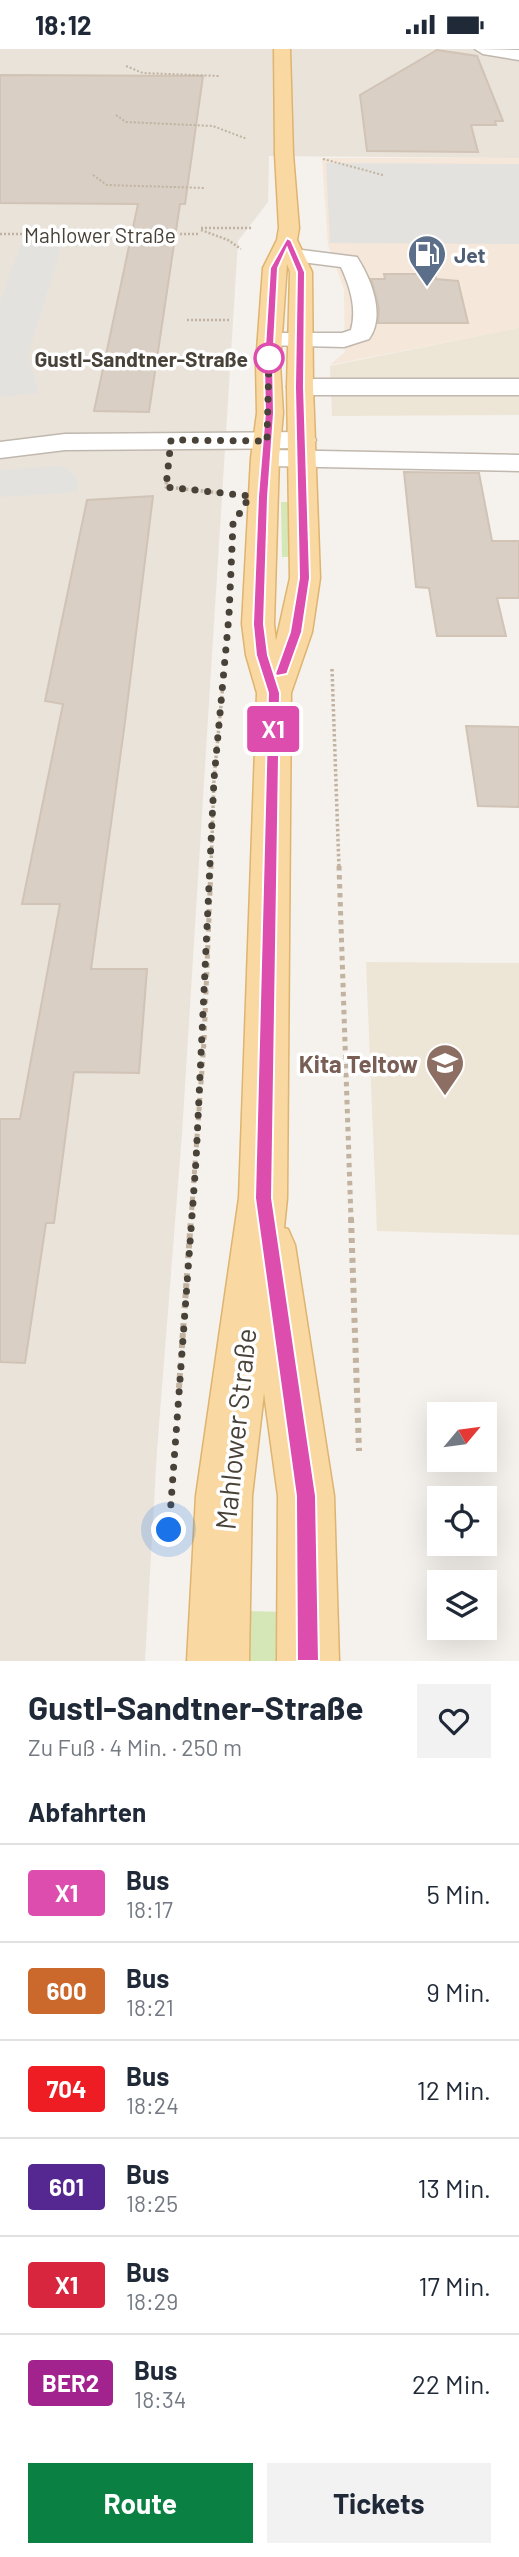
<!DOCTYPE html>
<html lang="de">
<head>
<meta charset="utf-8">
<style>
  :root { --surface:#fff; --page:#f2f2f3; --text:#1f2937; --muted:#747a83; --line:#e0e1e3; --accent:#0b8043 }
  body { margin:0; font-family:Barlow,sans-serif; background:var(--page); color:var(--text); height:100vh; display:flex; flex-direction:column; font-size:26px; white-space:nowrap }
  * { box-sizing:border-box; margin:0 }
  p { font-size:23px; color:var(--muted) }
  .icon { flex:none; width:38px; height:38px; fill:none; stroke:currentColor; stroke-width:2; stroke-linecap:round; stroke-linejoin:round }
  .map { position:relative; height:1612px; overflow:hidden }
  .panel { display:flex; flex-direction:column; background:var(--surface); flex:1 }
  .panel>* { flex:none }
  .badge { padding:0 14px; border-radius:5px; font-size:24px; line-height:46px }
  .needle { width:46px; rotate:61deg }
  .buttons { position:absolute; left:427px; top:1353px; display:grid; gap:14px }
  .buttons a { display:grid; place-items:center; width:70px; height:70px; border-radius:0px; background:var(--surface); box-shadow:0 7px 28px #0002; font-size:35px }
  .you { position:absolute; width:35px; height:35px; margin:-18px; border:5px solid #fff; border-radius:50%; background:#1a73e8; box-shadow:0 0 0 10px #1a73e833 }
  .map>.badge { position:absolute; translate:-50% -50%; box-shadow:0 0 0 4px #fff }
  h2 { padding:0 28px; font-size:26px; line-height:63px }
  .round { display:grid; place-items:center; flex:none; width:74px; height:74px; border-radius:0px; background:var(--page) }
  .headline { display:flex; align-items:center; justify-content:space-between; height:119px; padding:0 28px }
  h1 { font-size:33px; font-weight:700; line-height:52px }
  .button { display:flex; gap:14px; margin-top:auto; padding:14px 28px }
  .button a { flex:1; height:80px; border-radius:0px; background:var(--accent); color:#fff; font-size:28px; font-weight:700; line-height:80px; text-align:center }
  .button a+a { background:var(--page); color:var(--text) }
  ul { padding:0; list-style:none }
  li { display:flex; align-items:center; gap:21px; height:98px; padding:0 28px; border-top:2px solid var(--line) }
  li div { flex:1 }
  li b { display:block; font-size:26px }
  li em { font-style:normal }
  li .badge { min-width:77px; font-weight:700; text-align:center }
  .status { display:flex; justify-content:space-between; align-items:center; height:49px; padding:0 35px; background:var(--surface); direction:ltr }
  .status svg { height:19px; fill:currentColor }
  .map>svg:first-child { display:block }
</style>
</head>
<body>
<div class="status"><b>18:12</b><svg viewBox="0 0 49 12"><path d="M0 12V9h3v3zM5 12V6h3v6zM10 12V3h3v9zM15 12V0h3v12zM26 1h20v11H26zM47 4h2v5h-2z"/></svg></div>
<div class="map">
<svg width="519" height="1612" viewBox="0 0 519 1612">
  <rect width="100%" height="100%" fill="#f5f1ec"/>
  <path fill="#e9e3da" d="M0,0H519V109L269,107L268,153L238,192L182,1085L157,1401L145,1612H0Z"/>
  <path fill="#f5e7d9" d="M322,109H519V279L330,316L345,303L344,240L328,196Z"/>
  <g fill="#ede5d6">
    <path d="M519,279V366L332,367L330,317Z"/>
    <path d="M366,913L519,914V1186L377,1182Z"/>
  </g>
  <g fill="#d5e6b7">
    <path d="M281,453H295L296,508H282Z"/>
    <path d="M249,1562L287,1563L288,1612H248Z"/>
  </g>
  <g fill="#e4e2df">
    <path d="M326,114L519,115V195L330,194Z"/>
    <path d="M21,195H62L28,306L39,344L0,348V254Z"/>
    <path d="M63,417L77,428V443L0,448V421Z"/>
  </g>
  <g fill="#d9cfc4" stroke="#d1c3b5" stroke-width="2">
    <path d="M437,1L477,7L503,72H495L496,76H471L478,103L367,102L360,46Z"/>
    <path d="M0,26L203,27L185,155H180L149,363L94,362L138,155L0,154Z"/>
    <path d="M384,225H435L436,230L458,232L468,274H378L379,259L371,230H385Z"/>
    <path d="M404,423L479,424L492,492H519V549H497L506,587H437L429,539L416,538Z"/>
    <path d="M153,447L125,673L91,920H147L139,1024L74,1023L54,1174H46L25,1314L0,1313V1070H20L60,855H22L63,655L45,652L87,451Z"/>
    <path d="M466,677L519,678V758L478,757Z"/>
  </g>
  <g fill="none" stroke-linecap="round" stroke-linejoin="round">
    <defs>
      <g id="minor">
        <path d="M475,0L519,1V11L483,5Z"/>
        <path d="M294,200L357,208C371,230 386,266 369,290L344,298L262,296L258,291L262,286L270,284H342L351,281C357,259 350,238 341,218L286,211L283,206L286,201Z"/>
        <path d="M300,330H519V346H300L291,343L287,338L291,333Z"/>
        <path d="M303,383L312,385L316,391L312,397L303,399L65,401L0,409V393L65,385Z"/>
        <path d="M271,401L519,406V422L271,417L261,415L257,409L261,403Z"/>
      </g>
      <path id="major" d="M274,0H290L293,105L299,179L297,191L312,223L313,338L320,529L312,583L291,644L287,1149L284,1179L288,1180L295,1196L334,1447L339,1612H277L278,1447L264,1344L252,1447L249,1612H187L196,1447L239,1149L257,644L246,606L242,575L251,409L257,364L256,315L263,219L277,191L279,179L275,105ZM287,215L290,223L287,338L290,529L276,592L274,575L279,409L283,364L280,315Z"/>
    </defs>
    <use href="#minor" stroke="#c0b8ae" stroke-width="3"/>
    <use href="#major" stroke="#deb470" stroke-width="3"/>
    <g stroke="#c1b3a0" stroke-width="2" stroke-dasharray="2 2" stroke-linecap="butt">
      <path d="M126,17L143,24L219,27"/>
      <path d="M116,66L126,73L213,77L247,90"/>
      <path d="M323,110L383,126"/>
      <path d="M93,126L107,136L205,139"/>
    </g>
    <g stroke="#c1b3a0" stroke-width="2.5" stroke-dasharray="2 2" stroke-linecap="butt">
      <path d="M201,179H253"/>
      <path d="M201,181L228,191L241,200"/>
      <path d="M0,185H200"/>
      <path d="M187,271H231"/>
    </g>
    <g stroke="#c1b3a0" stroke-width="3.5" stroke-dasharray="2.5 2.5" stroke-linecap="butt">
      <path d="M167,428L166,438L221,444"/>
      <path d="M332,620L339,819"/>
      <path d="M211,819L214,730L223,635"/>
    </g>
    <g stroke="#c1b3a0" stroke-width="5" stroke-dasharray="4.5 4.5" stroke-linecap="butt">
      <path d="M339,817L351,1170"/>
      <path d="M191,1170L204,993L211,817"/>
    </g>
    <g stroke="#c1b3a0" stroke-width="6" stroke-dasharray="5 5" stroke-linecap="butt">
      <path d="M351,1169L359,1402"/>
      <path d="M179,1339L191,1169"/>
    </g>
    <use href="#minor" fill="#fff" fill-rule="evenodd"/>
    <use href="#major" fill="#f9d8a1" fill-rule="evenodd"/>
  </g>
  <path fill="#dd4dae" stroke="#fff" stroke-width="2" d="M287,189L291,191L305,223L304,338L310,529L302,583L287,625L277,627L275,625L290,583L299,529L295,338L297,223L287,199L278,219L273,315L274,364L268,448L264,575L268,606L280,644L272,1149L316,1447L319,1612H297L296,1447L255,1149L268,644L256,606L253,575L258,448L265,364L264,315L270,219Z"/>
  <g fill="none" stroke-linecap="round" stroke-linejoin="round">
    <path stroke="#494239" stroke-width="7" stroke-dasharray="0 12.6" d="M169,1481L196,1112L214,730L229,566L233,475L250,447L166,438L171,391L267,392L269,309"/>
  </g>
  <defs>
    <symbol id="fuel-pin" viewBox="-11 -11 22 30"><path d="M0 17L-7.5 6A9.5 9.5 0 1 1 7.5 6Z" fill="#5c6f8a" stroke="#fff"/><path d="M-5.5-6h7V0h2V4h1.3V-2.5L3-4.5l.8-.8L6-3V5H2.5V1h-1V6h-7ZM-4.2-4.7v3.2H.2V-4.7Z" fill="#fff"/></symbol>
    <symbol id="school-pin" viewBox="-11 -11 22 30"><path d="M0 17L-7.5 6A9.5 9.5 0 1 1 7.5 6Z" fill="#8d6e63" stroke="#fff"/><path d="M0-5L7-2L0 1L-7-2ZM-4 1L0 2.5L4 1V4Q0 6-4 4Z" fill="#fff"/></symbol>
  </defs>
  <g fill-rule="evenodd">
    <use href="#fuel-pin" x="405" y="183" width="44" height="60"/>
    <use href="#school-pin" x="423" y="992" width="44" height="60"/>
  </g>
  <circle fill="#fff" stroke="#dd4dae" stroke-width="3.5" cx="269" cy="309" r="14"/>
  <g text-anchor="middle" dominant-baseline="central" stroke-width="7" stroke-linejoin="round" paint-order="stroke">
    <g font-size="21" fill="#494239" stroke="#fff">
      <text x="100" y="185">Mahlower Straße</text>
    </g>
    <g font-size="21" font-weight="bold" fill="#4e5e75" stroke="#fff" text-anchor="start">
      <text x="454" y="205">Jet</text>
    </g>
    <g font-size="21" font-weight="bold" fill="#494239" stroke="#fff" text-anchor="end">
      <text x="248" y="309">Gustl-Sandtner-Straße</text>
    </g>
    <g font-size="24" font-weight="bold" fill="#785e54" stroke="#fff" text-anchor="end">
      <text x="418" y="1014">Kita Teltow</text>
    </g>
    <g font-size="28" fill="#494239" stroke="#fff">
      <text transform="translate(235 1380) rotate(-84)">Mahlower Straße</text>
    </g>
  </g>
</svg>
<div class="buttons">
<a><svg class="needle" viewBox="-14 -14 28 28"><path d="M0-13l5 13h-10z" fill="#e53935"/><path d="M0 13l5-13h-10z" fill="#747a83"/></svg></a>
<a><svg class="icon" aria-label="locate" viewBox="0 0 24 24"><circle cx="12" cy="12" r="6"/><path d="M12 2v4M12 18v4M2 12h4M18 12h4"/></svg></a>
<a><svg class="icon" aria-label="layers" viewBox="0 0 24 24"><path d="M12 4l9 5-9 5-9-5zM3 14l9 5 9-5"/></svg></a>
</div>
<div class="you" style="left:169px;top:1481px"></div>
<b class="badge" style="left:273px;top:680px;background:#dd4dae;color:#fff">X1</b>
</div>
<section class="panel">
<div class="headline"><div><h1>Gustl-Sandtner-Straße</h1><p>Zu Fuß · 4 Min. · 250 m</p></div><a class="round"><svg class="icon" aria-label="heart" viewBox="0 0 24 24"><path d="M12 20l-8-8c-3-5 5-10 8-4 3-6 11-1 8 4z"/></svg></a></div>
<h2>Abfahrten</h2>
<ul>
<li><span class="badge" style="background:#dd4dae;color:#fff">X1</span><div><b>Bus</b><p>18:17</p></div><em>5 Min.</em></li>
<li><span class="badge" style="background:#cb692c;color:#fff">600</span><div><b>Bus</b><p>18:21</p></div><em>9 Min.</em></li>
<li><span class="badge" style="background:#ee1d23;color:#fff">704</span><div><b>Bus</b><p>18:24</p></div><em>12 Min.</em></li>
<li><span class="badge" style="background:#542791;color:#fff">601</span><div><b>Bus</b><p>18:25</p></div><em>13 Min.</em></li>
<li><span class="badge" style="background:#d7263d;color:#fff">X1</span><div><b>Bus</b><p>18:29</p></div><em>17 Min.</em></li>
<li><span class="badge" style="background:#a3238e;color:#fff">BER2</span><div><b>Bus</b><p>18:34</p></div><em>22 Min.</em></li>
</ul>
<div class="button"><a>Route</a><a>Tickets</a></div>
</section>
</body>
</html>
